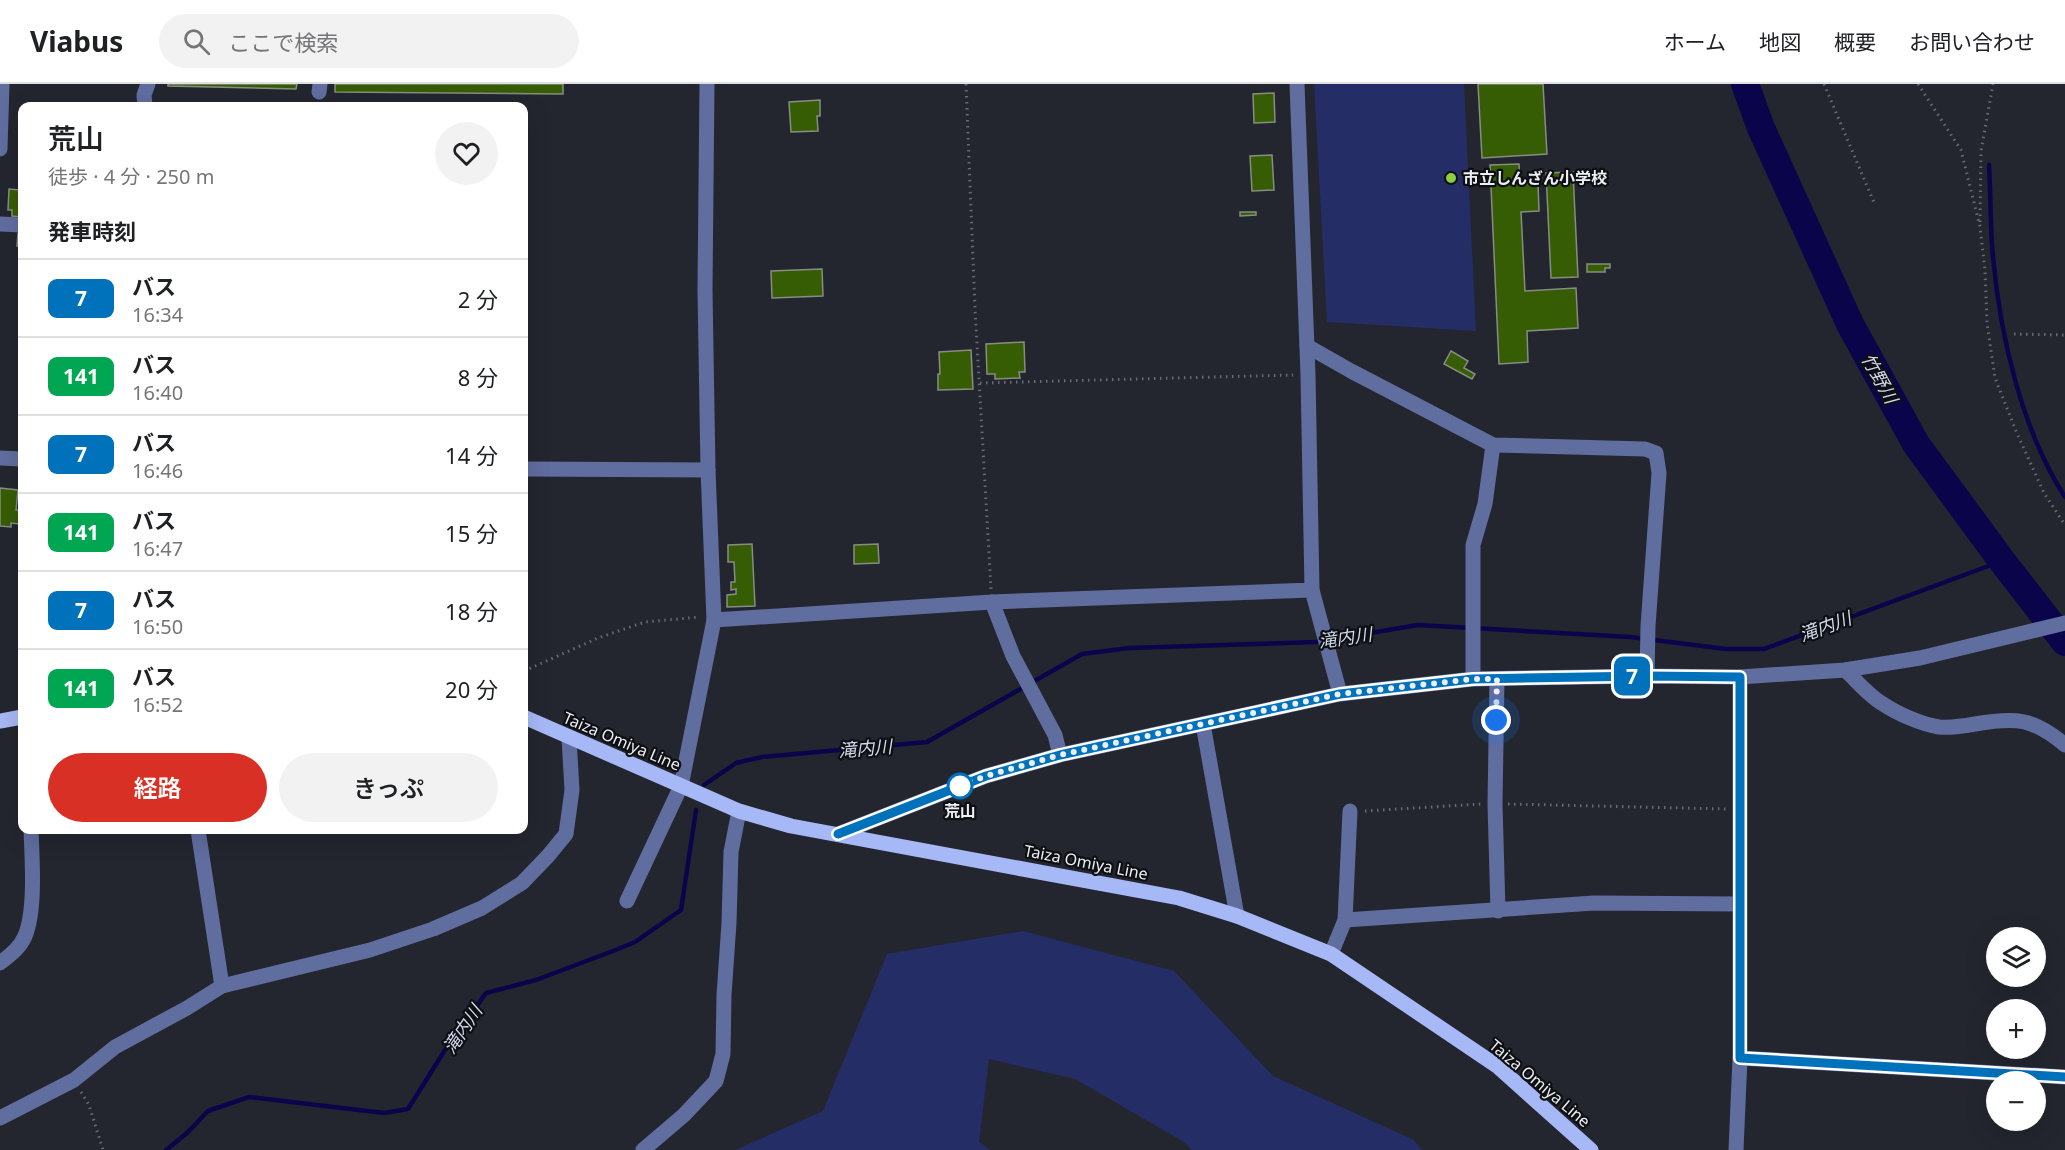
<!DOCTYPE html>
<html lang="ja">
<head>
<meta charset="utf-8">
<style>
  :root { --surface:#fff; --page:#f2f2f2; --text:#202124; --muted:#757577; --line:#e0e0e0; --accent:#d93025 }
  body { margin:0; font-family:"Noto Sans","Noto Sans JP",sans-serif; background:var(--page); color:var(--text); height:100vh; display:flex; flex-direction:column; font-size:22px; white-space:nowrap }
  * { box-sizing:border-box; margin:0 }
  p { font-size:20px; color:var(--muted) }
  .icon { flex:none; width:33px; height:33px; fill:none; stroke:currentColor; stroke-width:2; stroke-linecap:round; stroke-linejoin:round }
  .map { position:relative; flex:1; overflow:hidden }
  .drawer { position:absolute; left:18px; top:18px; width:510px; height:732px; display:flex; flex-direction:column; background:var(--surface); border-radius:12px; box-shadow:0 6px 24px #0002 }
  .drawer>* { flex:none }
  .badge { padding:0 12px; border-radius:9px; font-size:21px; line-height:39px }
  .controls { position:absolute; left:1986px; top:843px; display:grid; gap:12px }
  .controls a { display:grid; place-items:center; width:60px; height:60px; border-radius:50%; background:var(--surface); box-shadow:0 6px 24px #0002; font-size:30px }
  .you { position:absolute; width:30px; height:30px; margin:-15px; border:4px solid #fff; border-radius:50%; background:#1a73e8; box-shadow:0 0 0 9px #1a73e833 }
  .map>.badge { position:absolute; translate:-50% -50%; box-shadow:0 0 0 3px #fff }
  h2 { padding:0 30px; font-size:22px; line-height:54px }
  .round { display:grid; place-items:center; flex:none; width:63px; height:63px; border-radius:32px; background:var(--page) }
  .head { display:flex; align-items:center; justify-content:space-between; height:102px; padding:0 30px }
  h1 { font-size:28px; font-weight:600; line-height:45px }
  .action { display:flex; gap:12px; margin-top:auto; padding:12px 30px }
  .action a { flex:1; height:69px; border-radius:36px; background:var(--accent); color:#fff; font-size:24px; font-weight:600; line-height:69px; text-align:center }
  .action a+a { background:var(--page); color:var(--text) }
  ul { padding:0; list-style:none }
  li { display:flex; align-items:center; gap:18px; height:78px; padding:0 30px; border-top:2px solid var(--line) }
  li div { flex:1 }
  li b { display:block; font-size:22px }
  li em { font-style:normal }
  li .badge { min-width:66px; font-weight:700; text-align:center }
  header { display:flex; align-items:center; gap:36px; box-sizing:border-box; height:84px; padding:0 30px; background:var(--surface); border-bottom:2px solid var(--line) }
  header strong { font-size:28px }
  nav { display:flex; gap:33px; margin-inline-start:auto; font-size:21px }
  .search { width:420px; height:54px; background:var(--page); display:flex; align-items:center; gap:15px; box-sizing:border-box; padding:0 21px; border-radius:33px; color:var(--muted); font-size:22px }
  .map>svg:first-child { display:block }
</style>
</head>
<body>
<header>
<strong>Viabus</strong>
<div class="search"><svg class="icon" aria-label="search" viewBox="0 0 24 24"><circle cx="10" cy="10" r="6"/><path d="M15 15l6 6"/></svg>ここで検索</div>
<nav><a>ホーム</a><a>地図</a><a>概要</a><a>お問い合わせ</a></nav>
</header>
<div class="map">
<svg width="2065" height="1066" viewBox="0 0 2065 1066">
  <rect width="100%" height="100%" fill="#23262f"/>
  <g fill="#242d66">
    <path d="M1314,0H1464L1476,247L1327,238Z"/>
    <path d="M1023,847L1174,887L1273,992L1414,1056L1422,1066H1192L1184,1058L1075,995L989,975L979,1058L990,1066H735L823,1027L887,870Z"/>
  </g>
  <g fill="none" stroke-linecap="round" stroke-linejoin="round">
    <g stroke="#0a054a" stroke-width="4.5">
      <path d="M1989,81C1991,112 1990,143 1993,173C2000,251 2022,347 2065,413"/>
      <path d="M704,701L736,679L762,673L927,658L1082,570L1129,564L1316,558L1418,541L1630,553L1726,565H1764L2002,477"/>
      <path d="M166,1066L187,1049L208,1027L249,1013L384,1029L408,1025L445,966L486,909L536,896L613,867L635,858L681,826L696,726"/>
    </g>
    <path stroke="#0a054a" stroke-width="28" d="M1745,0L1761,44L1850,240L1916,360L2002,477L2065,558"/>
  </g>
  <g fill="#375d04" stroke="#878d83" stroke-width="1.5">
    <path d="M168,0H297L296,5L168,2Z"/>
    <path d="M335,0H563V10L335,8Z"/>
    <path d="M1478,0H1543L1547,70L1482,74Z"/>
    <path d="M1274,9L1275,38L1254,39L1253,10Z"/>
    <path d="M820,16V32H817L818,47L791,48L789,18Z"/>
    <path d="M1272,71L1274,106L1252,107L1250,72Z"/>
    <path d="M1519,80L1520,100L1538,99L1539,127L1521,128L1525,207L1576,204L1578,244L1527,247L1528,278L1499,280L1490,81Z"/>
    <path d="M1573,88L1578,193L1551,194L1546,89Z"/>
    <path d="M19,104H22V133L12,132V126H8L9,105L19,106Z"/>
    <path d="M1240,128H1256V131L1240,132Z"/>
    <path d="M18,149H22V162H17Z"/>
    <path d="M1587,180H1610V184H1605V188H1587Z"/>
    <path d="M822,185L823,212L772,214L771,187Z"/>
    <path d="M1024,258L1025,288H1019L1020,294L995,295V290H987L986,260Z"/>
    <path d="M971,266L973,305L938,306V290H940L939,268Z"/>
    <path d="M1451,267L1468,277L1464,284L1475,290L1472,295L1444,280Z"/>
    <path d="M0,404L18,406L16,426H20L19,440L11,439V443L0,442Z"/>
    <path d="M752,460L755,522L727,523V511L736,510V505L731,506V498H735L734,478H728V461Z"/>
    <path d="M878,460L879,479L854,480V461Z"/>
  </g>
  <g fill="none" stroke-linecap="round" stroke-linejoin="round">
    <g stroke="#696b73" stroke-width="3" stroke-dasharray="1.5 4.5" stroke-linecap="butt">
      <path d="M966,0L975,225L991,505"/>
      <path d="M1824,0L1875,121"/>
      <path d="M1918,0L1961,66L1980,143L1985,186L1987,239L1995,294L2016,347L2044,409L2065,441"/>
      <path d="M1980,138L1981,67L1993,0"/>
      <path d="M2014,250L2065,251"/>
      <path d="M980,299L1293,291"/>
      <path d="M524,587L598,554L645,538L700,533"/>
      <path d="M1508,720L1727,725"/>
      <path d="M1365,727L1481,720"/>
      <path d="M81,1008L89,1021L103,1066"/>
    </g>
    <g stroke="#606d9f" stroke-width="15">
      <path d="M707,0L705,206L708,386L714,536"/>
      <path d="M319,8L320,0"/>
      <path d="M145,22L144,11L148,0"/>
      <path d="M0,65L2,0"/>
      <path d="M0,140L22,141"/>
      <path d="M1307,262L1351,287L1493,361L1645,365L1656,369L1659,389L1648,542L1647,592"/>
      <path d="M0,374L22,375"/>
      <path d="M524,385L708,386"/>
      <path d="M1312,506L1340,610"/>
      <path d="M992,518L1013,572L1055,651L1060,671"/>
      <path d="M1845,586C1857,597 1869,612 1883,620C1898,630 1921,640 1939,643C1950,644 1964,642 1975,640C2016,633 2033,634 2065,661"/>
      <path d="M1473,595V461L1485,420L1493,361"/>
      <path d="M1497,595L1495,720L1498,827"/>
      <path d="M1203,640L1237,832"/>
      <path d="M198,746L222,902"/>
      <path d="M838,750L986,692L1060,671L1340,610L1473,595L1647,592L1740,593L1845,586L1920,574L2065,539"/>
      <path d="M627,817L681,702L714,536L992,518L1312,506L1308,291L1297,0"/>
      <path d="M1345,836L1594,819L1739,820"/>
      <path d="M1331,870L1345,836L1350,727"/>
      <path d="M0,879C10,871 20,864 25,852C36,826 32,774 31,746"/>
      <path d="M1740,974L2065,993"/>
      <path d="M0,1034L74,996L115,963L187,924L222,902L370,866L433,845L482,824L522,799L548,772L566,750L572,706L569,654"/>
      <path d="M643,1066L684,1031L716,997L723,970L724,911L729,839L731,768L739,727"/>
      <path d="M1736,1066L1740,974V593"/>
    </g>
    <g stroke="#a7b8f6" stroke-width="15">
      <path d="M524,633L739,727L791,742L1179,814L1237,832L1331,870L1497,982L1591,1066"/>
      <path d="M0,637L22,633"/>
    </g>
  </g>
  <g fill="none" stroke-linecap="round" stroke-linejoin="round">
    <defs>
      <path id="line" d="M838,750L986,692L1060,671L1340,610L1473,595L1647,592L1740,593V974L2065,993"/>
    </defs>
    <use href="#line" stroke="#fff" stroke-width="14"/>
    <use href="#line" stroke="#0072bc" stroke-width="9"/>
    <path stroke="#edeef4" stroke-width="6" stroke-dasharray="0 10.8" d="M960,702L986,692L1060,671L1340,610L1473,595H1497L1496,636"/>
  </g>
  <circle fill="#8bce46" stroke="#0e0f13" stroke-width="2" cx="1451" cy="94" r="6"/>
  <circle fill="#fff" stroke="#0072bc" stroke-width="3" cx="960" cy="702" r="12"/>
  <g text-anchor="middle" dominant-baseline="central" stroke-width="4.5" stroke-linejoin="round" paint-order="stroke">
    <g font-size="16" font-weight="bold" fill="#edeef4" stroke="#0e0f13" text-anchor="start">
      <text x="1463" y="94">市立しんざん小学校</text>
    </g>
    <g font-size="16" fill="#edeef4" stroke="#0e0f13">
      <text transform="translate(622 657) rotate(23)">Taiza Omiya Line</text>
      <text transform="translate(1086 778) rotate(11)">Taiza Omiya Line</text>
      <text transform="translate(1540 999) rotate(40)">Taiza Omiya Line</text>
    </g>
    <g font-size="16" font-weight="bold" fill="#edeef4" stroke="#0e0f13">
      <text x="960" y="727">荒山</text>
    </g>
    <g font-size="18" font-style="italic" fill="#d1d8ec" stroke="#0e0f13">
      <text transform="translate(1880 294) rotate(61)">竹野川</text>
      <text transform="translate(1825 542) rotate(-20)">滝内川</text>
      <text transform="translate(1345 553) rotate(-8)">滝内川</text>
      <text transform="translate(865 664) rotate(-5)">滝内川</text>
      <text transform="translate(462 945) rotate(-56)">滝内川</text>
    </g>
  </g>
</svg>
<div class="controls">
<a><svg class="icon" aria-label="layers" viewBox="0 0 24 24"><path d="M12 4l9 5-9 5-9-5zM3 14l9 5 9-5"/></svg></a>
<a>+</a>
<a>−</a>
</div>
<div class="you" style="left:1496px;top:636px"></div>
<b class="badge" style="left:1632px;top:592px;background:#0072bc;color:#fff">7</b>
<section class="drawer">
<div class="head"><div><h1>荒山</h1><p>徒歩 · 4 分 · 250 m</p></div><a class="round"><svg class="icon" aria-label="heart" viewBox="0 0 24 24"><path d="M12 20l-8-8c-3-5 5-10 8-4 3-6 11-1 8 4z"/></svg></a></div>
<h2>発車時刻</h2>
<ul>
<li><span class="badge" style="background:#0072bc;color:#fff">7</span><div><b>バス</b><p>16:34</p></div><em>2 分</em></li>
<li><span class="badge" style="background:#00a651;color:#fff">141</span><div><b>バス</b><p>16:40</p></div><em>8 分</em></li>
<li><span class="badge" style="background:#0072bc;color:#fff">7</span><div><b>バス</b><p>16:46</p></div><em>14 分</em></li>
<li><span class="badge" style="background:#00a651;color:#fff">141</span><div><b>バス</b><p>16:47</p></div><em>15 分</em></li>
<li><span class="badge" style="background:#0072bc;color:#fff">7</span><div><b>バス</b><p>16:50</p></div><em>18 分</em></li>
<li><span class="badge" style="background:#00a651;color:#fff">141</span><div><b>バス</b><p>16:52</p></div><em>20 分</em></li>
</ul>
<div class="action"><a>経路</a><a>きっぷ</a></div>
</section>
</div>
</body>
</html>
